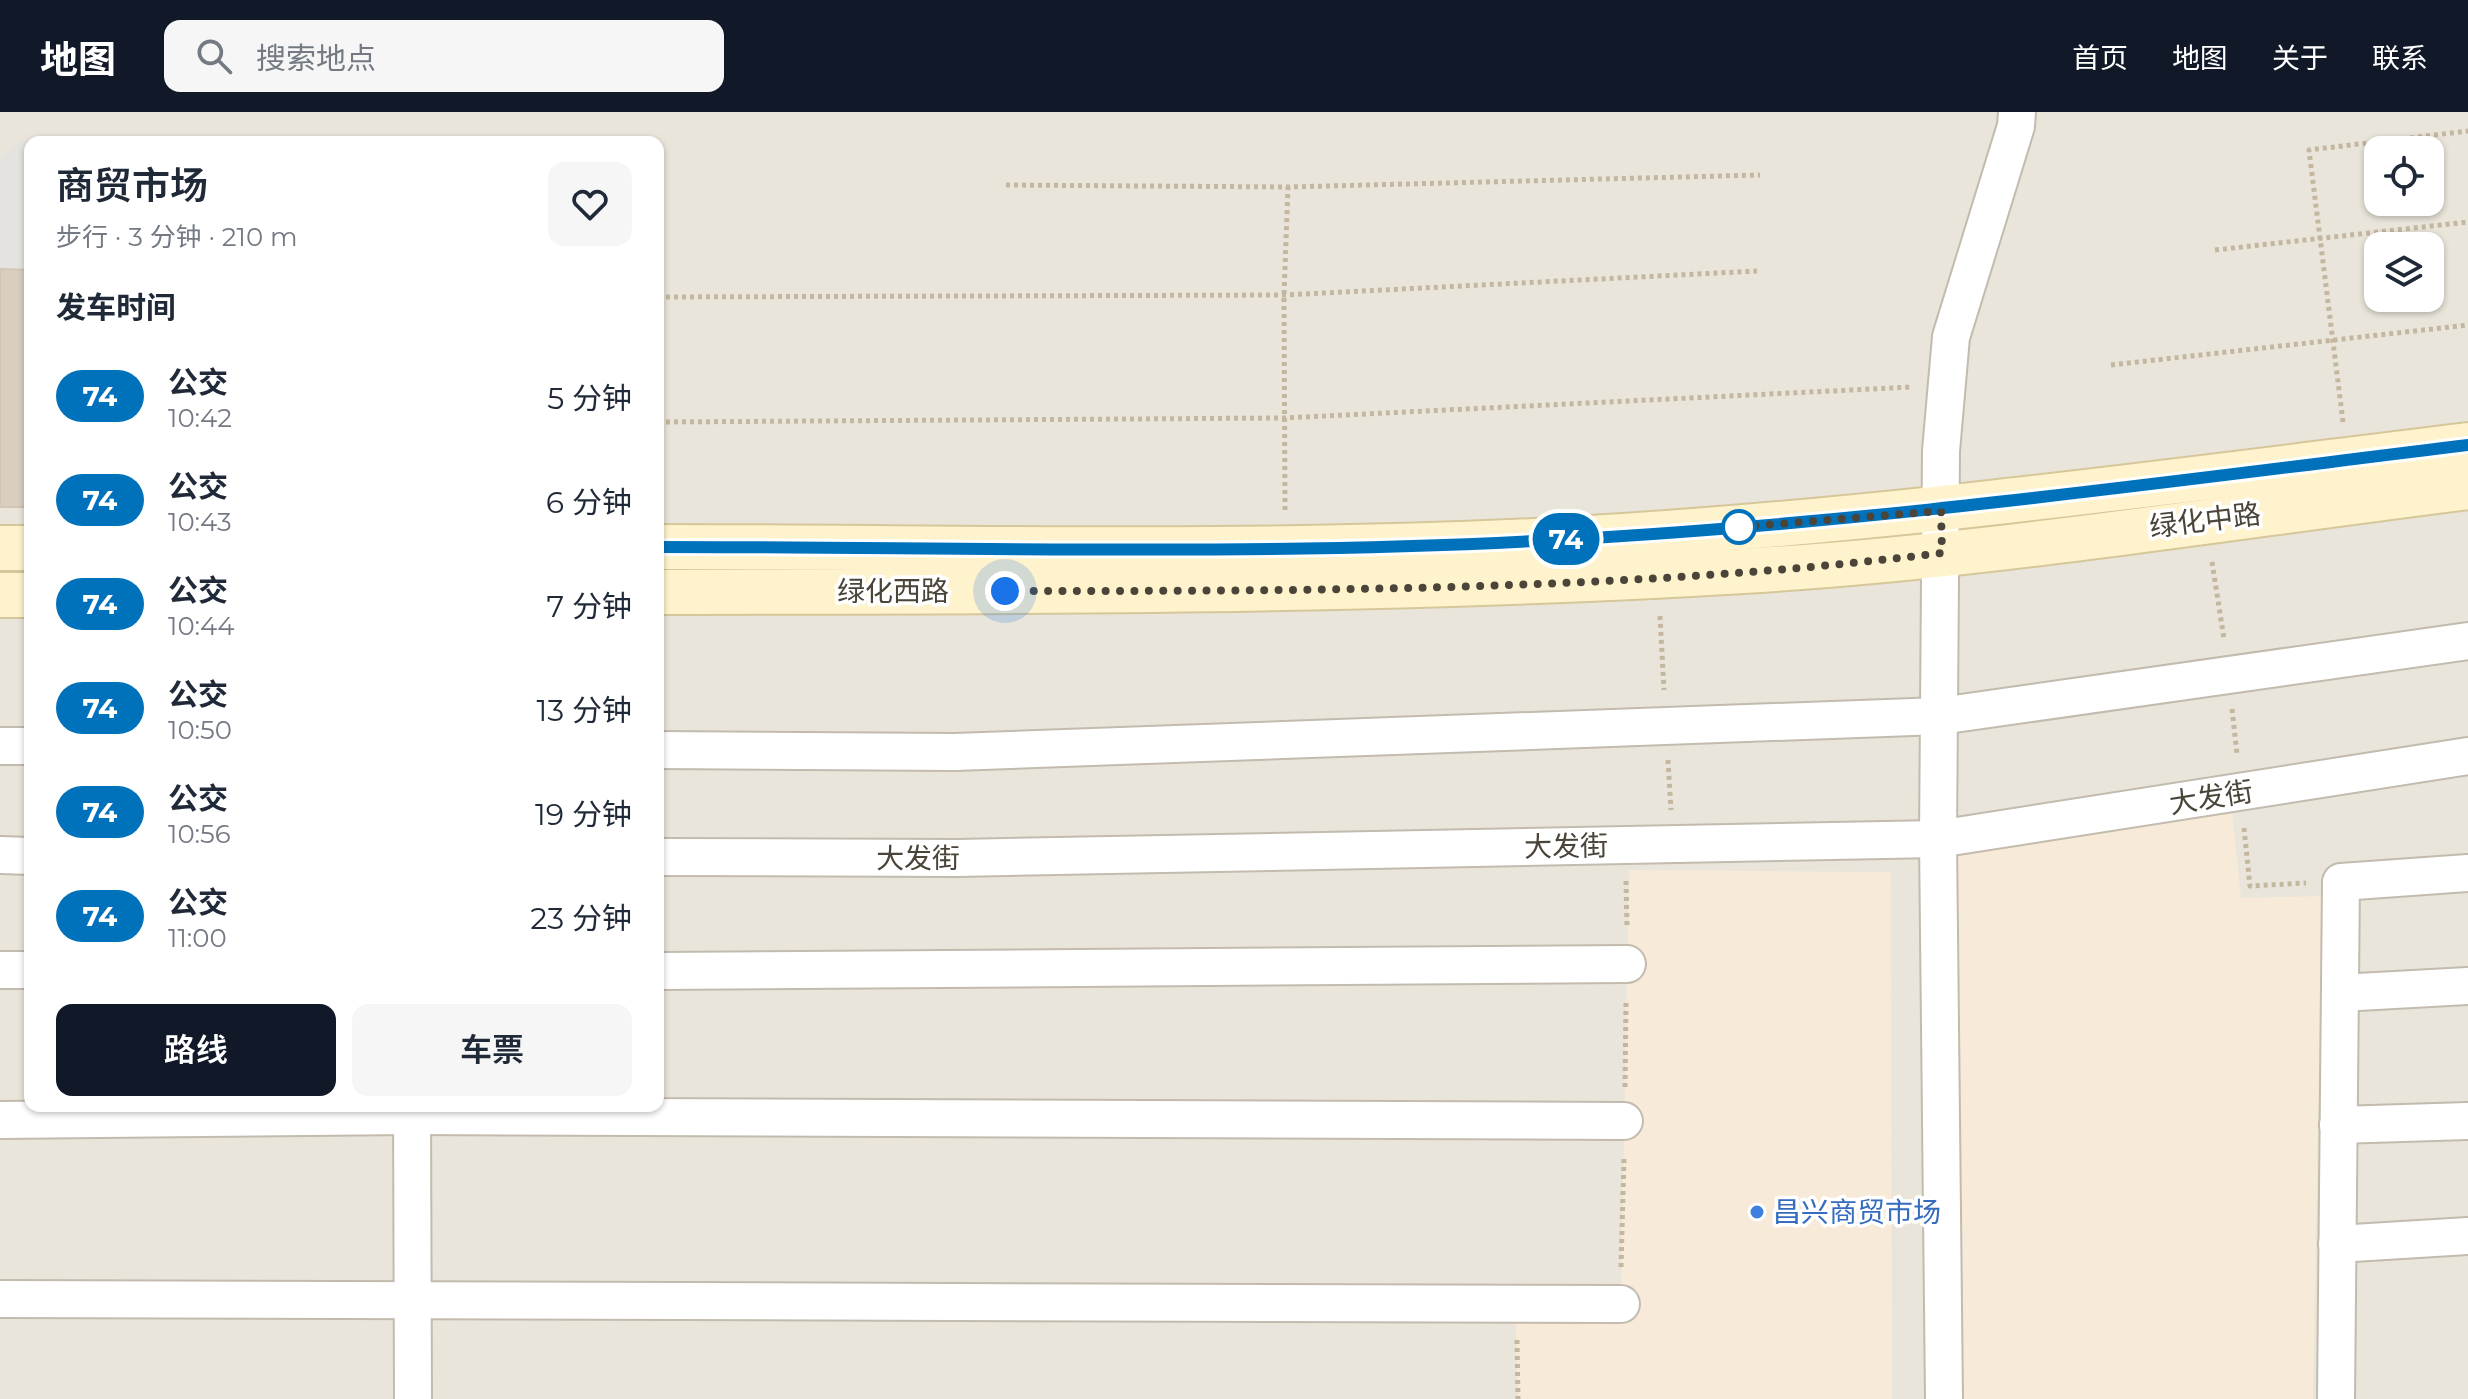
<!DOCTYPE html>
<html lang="zh">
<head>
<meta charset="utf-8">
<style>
  :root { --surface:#fff; --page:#f6f6f7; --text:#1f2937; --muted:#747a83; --accent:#111827 }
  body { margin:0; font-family:Montserrat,"Noto Sans SC",sans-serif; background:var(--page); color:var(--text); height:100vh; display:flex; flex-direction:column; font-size:30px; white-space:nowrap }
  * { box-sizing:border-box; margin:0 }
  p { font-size:26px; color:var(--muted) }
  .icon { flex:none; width:44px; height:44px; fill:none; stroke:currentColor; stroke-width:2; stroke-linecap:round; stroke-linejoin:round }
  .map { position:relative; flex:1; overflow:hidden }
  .sheet { position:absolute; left:24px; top:24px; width:640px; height:976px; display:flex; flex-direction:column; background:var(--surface); border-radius:16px; box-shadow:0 2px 6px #0004 }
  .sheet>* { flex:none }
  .badge { padding:0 16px; border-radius:26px; font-size:28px; line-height:52px }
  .fabs { position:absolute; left:2364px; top:24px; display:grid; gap:16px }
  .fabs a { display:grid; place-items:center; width:80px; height:80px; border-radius:16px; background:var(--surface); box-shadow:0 2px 6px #0004; font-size:40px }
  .you { position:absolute; width:40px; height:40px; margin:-20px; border:6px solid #fff; border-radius:50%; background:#1a73e8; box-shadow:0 0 0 12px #1a73e833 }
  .map>.badge { position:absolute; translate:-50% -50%; box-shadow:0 0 0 4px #fff }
  h2 { padding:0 32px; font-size:30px; line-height:72px }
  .round { display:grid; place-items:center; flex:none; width:84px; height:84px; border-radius:16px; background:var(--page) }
  .summary { display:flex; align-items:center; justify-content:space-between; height:136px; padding:0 32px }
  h1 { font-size:38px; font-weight:600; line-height:60px }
  .button { display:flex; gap:16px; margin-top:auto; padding:16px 32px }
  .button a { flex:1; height:92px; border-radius:16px; background:var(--accent); color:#fff; font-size:32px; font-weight:600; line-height:92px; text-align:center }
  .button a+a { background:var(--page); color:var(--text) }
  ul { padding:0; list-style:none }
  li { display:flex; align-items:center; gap:24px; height:104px; padding:0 32px }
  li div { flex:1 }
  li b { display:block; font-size:30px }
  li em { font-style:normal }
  li .badge { min-width:88px; font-weight:700; text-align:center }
  header { display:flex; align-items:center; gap:48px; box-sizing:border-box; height:112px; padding:0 40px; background:var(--accent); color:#fff }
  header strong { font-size:38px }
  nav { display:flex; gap:44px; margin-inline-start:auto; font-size:28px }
  .search { width:560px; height:72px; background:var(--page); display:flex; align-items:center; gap:20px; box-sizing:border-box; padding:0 28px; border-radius:16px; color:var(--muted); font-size:30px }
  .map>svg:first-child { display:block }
</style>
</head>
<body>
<header>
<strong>地图</strong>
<div class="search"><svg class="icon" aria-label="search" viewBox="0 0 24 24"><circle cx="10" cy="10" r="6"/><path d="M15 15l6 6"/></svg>搜索地点</div>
<nav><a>首页</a><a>地图</a><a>关于</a><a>联系</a></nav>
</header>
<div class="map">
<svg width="2468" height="1287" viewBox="0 0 2468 1287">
  <rect width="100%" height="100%" fill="#f6f3ec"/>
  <path fill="#eae5da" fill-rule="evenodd" d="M0,0H2468V1287H0ZM30,30H658V994H30ZM2378,38H2430V90H2378ZM2378,134H2430V186H2378Z"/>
  <g fill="#f7ead8">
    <path d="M2232,698L2241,786L2322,784L2313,1287H1961L1957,741Z"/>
    <path d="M1629,758L1891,760L1892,1287H1518L1515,1191H1621Z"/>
  </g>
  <path fill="#e5e3e0" d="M23,27L30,30V158L0,157V47Z"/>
  <path fill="#d8cfc1" stroke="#d3c7b4" stroke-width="2" d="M0,157L30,158V395H0Z"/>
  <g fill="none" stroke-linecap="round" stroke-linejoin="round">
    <defs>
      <g id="street">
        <path d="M0,634H30"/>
        <path d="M658,638L955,640L1940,604L2468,529"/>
        <path d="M0,743L30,744"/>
        <path d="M658,745L957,746L1938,727L2468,644"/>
        <path d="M0,858H30"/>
        <path d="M658,859L1627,852"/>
        <path d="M2340,881L2468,874"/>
        <path d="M412,994L413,1287"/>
        <path d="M0,1008L412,1004L1624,1009"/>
        <path d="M2338,1013L2468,1009"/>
        <path d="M2337,1132L2468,1124"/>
        <path d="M0,1187L1621,1192"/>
        <path d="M1944,1287L1938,727L1941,339L1951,225L2016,14L2017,0"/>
        <path d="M2336,1287L2341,770L2468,761"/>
      </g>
      <g id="secondary">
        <path d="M658,435C949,435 1242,443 1534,429C1847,414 2157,371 2468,333"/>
        <path d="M0,436H30"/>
        <path d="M658,480C1020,479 1382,481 1743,459C1985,445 2227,405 2468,375"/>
        <path d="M0,483H30"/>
      </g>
    </defs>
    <use href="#street" stroke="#c2bbae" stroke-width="40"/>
    <use href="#secondary" stroke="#d6c79b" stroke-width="48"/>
    <g stroke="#c4b79f" stroke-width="5" stroke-dasharray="4 4" stroke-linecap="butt">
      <path d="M1006,73L1288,75L1760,63"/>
      <path d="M2215,138L2468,110"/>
      <path d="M658,185L1284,183L1757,159"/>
      <path d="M2111,253L2468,213"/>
      <path d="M658,310L1284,306L1912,275"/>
      <path d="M2343,310L2309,38L2468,19"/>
      <path d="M1285,398L1284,183L1288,75"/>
      <path d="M2212,450L2224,527"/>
      <path d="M1660,504L1664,578"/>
      <path d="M2232,597L2237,642"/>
      <path d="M1668,648L1671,698"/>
      <path d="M2244,716L2250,774L2306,771"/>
      <path d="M1626,769L1627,815"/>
      <path d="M1625,975L1626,889"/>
      <path d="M1621,1155L1624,1045"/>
      <path d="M1517,1228L1518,1287"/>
    </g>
    <use href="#street" stroke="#fff" stroke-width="36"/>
    <use href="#secondary" stroke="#fff3cd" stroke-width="44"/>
  </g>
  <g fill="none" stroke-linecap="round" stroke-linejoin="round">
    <defs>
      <path id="line" d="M658,435C949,435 1242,444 1534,429C1847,414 2157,371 2468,333"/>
    </defs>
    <use href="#line" stroke="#fff" stroke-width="18"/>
    <use href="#line" stroke="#0072bc" stroke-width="12"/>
    <path stroke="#4b4439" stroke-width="8" stroke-dasharray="0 14.4" d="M1005,479C1316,479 1632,479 1942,441L1941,399L1739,415"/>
  </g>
  <circle fill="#fff" stroke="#0072bc" stroke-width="4" cx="1739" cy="415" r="16"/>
  <circle fill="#3f7fe0" stroke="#fff" stroke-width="3" cx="1757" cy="1100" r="8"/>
  <g text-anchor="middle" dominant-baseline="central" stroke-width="7" stroke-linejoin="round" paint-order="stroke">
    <g font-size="28" fill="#4b4439" stroke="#fff">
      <text transform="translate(2205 408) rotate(-7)">绿化中路</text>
      <text x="893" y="479">绿化西路</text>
      <text transform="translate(2211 685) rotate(-9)">大发街</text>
      <text transform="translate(1566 734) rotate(-1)">大发街</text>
      <text x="918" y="746">大发街</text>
    </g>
    <g font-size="28" fill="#366cbe" stroke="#fff" text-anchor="start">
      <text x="1773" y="1100">昌兴商贸市场</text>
    </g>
  </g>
</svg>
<div class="fabs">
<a><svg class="icon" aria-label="locate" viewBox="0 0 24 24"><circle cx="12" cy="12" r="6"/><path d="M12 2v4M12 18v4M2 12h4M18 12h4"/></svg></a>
<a><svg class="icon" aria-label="layers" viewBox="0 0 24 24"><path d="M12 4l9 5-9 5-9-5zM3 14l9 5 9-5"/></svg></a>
</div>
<div class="you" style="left:1005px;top:479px"></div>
<b class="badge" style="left:1566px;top:427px;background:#0072bc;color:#fff">74</b>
<section class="sheet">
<div class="summary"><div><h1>商贸市场</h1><p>步行 · 3 分钟 · 210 m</p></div><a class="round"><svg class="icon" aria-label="heart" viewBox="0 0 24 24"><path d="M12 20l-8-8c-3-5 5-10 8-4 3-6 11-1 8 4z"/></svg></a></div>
<h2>发车时间</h2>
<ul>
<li><span class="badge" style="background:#0072bc;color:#fff">74</span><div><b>公交</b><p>10:42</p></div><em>5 分钟</em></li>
<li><span class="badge" style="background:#0072bc;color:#fff">74</span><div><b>公交</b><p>10:43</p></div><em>6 分钟</em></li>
<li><span class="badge" style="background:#0072bc;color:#fff">74</span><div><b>公交</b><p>10:44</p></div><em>7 分钟</em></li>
<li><span class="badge" style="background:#0072bc;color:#fff">74</span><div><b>公交</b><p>10:50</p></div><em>13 分钟</em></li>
<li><span class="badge" style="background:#0072bc;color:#fff">74</span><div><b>公交</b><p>10:56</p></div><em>19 分钟</em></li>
<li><span class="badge" style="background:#0072bc;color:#fff">74</span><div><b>公交</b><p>11:00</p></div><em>23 分钟</em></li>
</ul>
<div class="button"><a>路线</a><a>车票</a></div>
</section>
</div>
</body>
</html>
